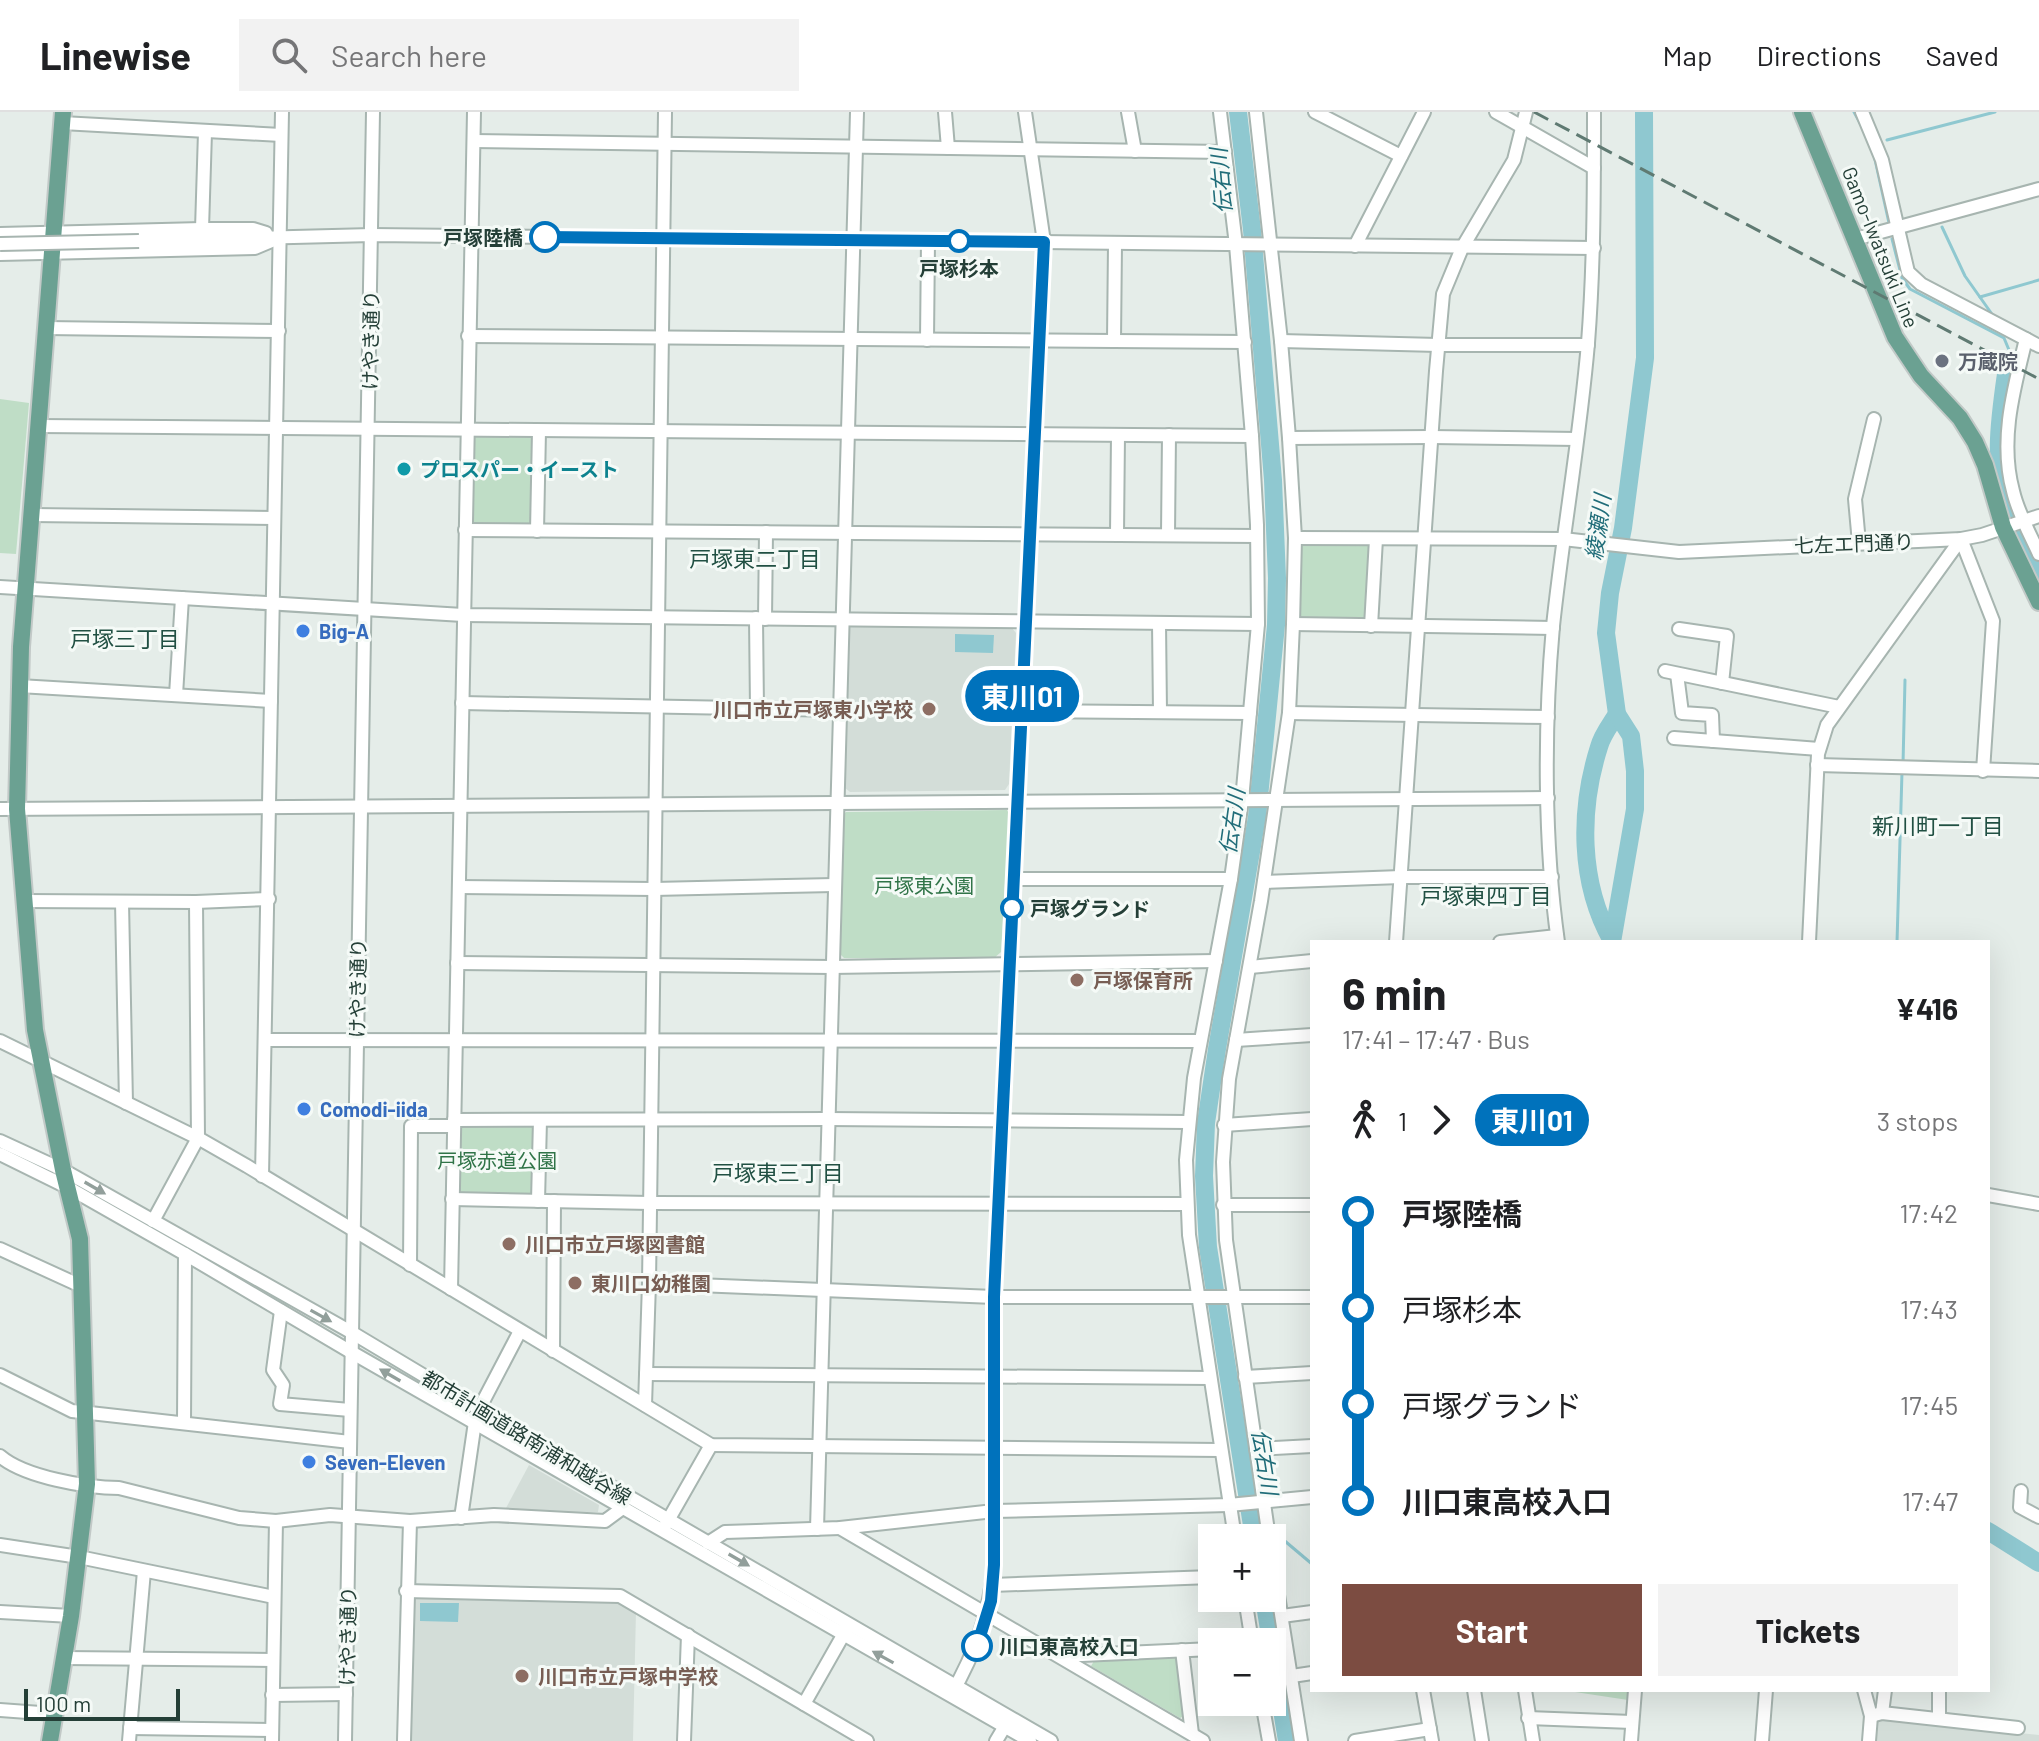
<!DOCTYPE html>
<html lang="en">
<head>
<meta charset="utf-8">
<style>
  :root { --surface:#fff; --page:#f2f2f2; --text:#202124; --muted:#757577; --line:#e0e0e0; --accent:#7c4c41 }
  body { margin:0; font-family:Barlow,"Noto Sans JP",sans-serif; background:var(--page); color:var(--text); height:100vh; display:flex; flex-direction:column; font-size:30px; white-space:nowrap }
  * { box-sizing:border-box; margin:0 }
  p { font-size:26px; color:var(--muted) }
  .icon { flex:none; width:44px; height:44px; fill:none; stroke:currentColor; stroke-width:2; stroke-linecap:round; stroke-linejoin:round }
  .map { position:relative; flex:1; overflow:hidden }
  .side { position:absolute; left:1310px; top:828px; width:680px; height:752px; display:flex; flex-direction:column; background:var(--surface); border-radius:0px; box-shadow:0 8px 32px #0002 }
  .side>* { flex:none }
  .badge { padding:0 16px; border-radius:26px; font-size:28px; line-height:52px }
  .buttons { position:absolute; left:1198px; top:1412px; display:grid; gap:16px }
  .buttons a { display:grid; place-items:center; width:88px; height:88px; border-radius:0px; background:var(--surface); box-shadow:0 8px 32px #0002; font-size:40px }
  .scale { position:absolute; left:24px; bottom:20px; width:156px; box-sizing:border-box; padding-left:8px; border:4px solid #243f37; border-top:0; font-size:22px; line-height:28px; white-space:nowrap; color:#243f37; -webkit-text-stroke:6px #f5faf7; paint-order:stroke }
  .map>.badge { position:absolute; translate:-50% -50%; box-shadow:0 0 0 4px #fff }
  .legs { display:flex; align-items:center; gap:12px; height:88px; padding:0 32px; font-size:26px }
  .legs p { margin-inline-start:auto }
  .headline { display:flex; align-items:center; justify-content:space-between; height:136px; padding:0 32px }
  h1 { font-size:44px; font-weight:700; line-height:60px }
  .action { display:flex; gap:16px; margin-top:auto; padding:16px 32px }
  .action a { flex:1; height:92px; border-radius:0px; background:var(--accent); color:#fff; font-size:32px; font-weight:700; line-height:92px; text-align:center }
  .action a+a { background:var(--page); color:var(--text) }
  ul { padding:0 32px; list-style:none }
  li { display:flex; align-items:center; gap:28px; height:96px; font-size:30px }
  li i { display:grid; place-items:center; width:12px; height:100%; margin:0 10px; background:currentColor }
  li i::after { content:''; width:20px; height:20px; margin:-10px; border:6px solid; border-radius:50%; background:var(--surface) }
  li p { margin-inline-start:auto }
  li:first-child i { background:linear-gradient(#0000 50%,currentColor 0) }
  li:last-child i { background:linear-gradient(currentColor 50%,#0000 0) }
  header { display:flex; align-items:center; gap:48px; box-sizing:border-box; height:112px; padding:0 40px; background:var(--surface); border-bottom:2px solid var(--line) }
  header strong { font-size:38px }
  nav { display:flex; gap:44px; margin-inline-start:auto; font-size:28px }
  .search { width:560px; height:72px; background:var(--page); display:flex; align-items:center; gap:20px; box-sizing:border-box; padding:0 28px; border-radius:0px; color:var(--muted); font-size:30px }
  .map>svg:first-child { display:block }
</style>
</head>
<body>
<header>
<strong>Linewise</strong>
<div class="search"><svg class="icon" aria-label="search" viewBox="0 0 24 24"><circle cx="10" cy="10" r="6"/><path d="M15 15l6 6"/></svg>Search here</div>
<nav><a>Map</a><a>Directions</a><a>Saved</a></nav>
</header>
<div class="map">
<svg width="2039" height="1629" viewBox="0 0 2039 1629">
  <rect width="100%" height="100%" fill="#e5ede9"/>
  <g fill="#d3ddd8">
    <path d="M852,513L1011,515L1016,521L1009,672L1005,678L850,680L844,675L847,518Z"/>
    <path d="M529,1353L599,1393L598,1400L567,1401L506,1396Z"/>
    <path d="M415,1484L621,1489L636,1499L633,1629H409L411,1488Z"/>
    <path d="M1887,1607L2039,1623V1629H1876L1877,1611Z"/>
  </g>
  <g fill="#bfddc6">
    <path d="M0,287L29,291L16,442L0,441Z"/>
    <path d="M475,322H530L535,326V409L528,414L473,413L469,408L471,329Z"/>
    <path d="M1305,430H1368L1371,433L1367,505L1364,509L1305,508L1299,503L1300,436Z"/>
    <path d="M1007,698L1009,702L1001,840L993,847L844,846L839,841L842,704L846,700Z"/>
    <path d="M461,1012H532L537,1015L535,1080L531,1085L465,1084L459,1081L458,1017Z"/>
    <path d="M1174,1545L1177,1548L1186,1603L1180,1606L1091,1554L1094,1549Z"/>
    <path d="M1572,1578H1629L1628,1588L1575,1580Z"/>
  </g>
  <g fill="#8fc8d0">
    <path d="M955,522L994,523L993,541L955,540Z"/>
    <path d="M420,1491H459L458,1510L420,1509Z"/>
  </g>
  <g fill="none" stroke-linecap="round" stroke-linejoin="round">
    <g stroke="#8fc8d0" stroke-width="3">
      <path d="M1854,0L1860,11"/>
      <path d="M1887,28L1995,0"/>
      <path d="M1874,43L1889,111"/>
      <path d="M1942,115L1965,164L1994,205"/>
      <path d="M1892,127L1902,166L1910,177L2004,226L2009,238"/>
      <path d="M1980,185L2039,168"/>
      <path d="M1903,652L1905,568"/>
      <path d="M1897,830L1902,660"/>
      <path d="M1273,1419L1312,1452"/>
      <path d="M1253,1420H1266"/>
    </g>
    <g stroke="#8fc8d0" stroke-width="18">
      <path d="M1238,0L1252,118L1273,368L1277,466L1276,513L1257,705L1217,937L1206,1011L1204,1064L1208,1135L1254,1426"/>
      <path d="M2007,255C2000,304 1991,356 2011,403"/>
      <path d="M2018,418L2039,462"/>
      <path d="M1612,829C1579,771 1579,698 1599,635C1602,623 1611,612 1617,602"/>
      <path d="M1612,830L1635,697V659L1631,624L1617,602L1606,521L1610,481L1623,416L1645,246L1644,0"/>
      <path d="M1988,1419L2039,1451"/>
      <path d="M1264,1486L1271,1530"/>
      <path d="M1272,1536L1287,1629"/>
    </g>
    <defs>
      <g id="minor">
        <path d="M945,0L948,36"/>
        <path d="M1128,0L1135,39"/>
        <path d="M1220,0L1236,133L1252,324L1257,413L1258,512L1242,688L1231,767L1194,966L1186,1048L1189,1123L1235,1426"/>
        <path d="M1256,0L1281,229L1289,326L1295,426L1293,512L1289,601L1261,789L1229,967L1223,1050L1226,1128L1269,1426"/>
        <path d="M1315,0L1401,44"/>
        <path d="M1496,0L1594,56"/>
        <path d="M1862,0L1882,48L1908,160L1921,172L2039,234"/>
        <path d="M62,11L281,23"/>
        <path d="M474,29L1225,40"/>
        <path d="M202,117L205,20"/>
        <path d="M0,122L202,117H253L266,121"/>
        <path d="M1855,127L2039,77"/>
        <path d="M139,129L372,123L1594,136"/>
        <path d="M1355,134L1424,0"/>
        <path d="M0,142L255,136L274,128"/>
        <path d="M46,216L279,219"/>
        <path d="M468,224L1245,230"/>
        <path d="M2026,227C2014,276 1999,328 2013,379C2018,401 2030,422 2039,442"/>
        <path d="M927,228L928,129"/>
        <path d="M1114,229L1115,132"/>
        <path d="M1281,229L1438,233H1588"/>
        <path d="M39,314L1252,324"/>
        <path d="M1289,326L1431,325L1577,327"/>
        <path d="M32,403L274,406"/>
        <path d="M465,418L1257,424"/>
        <path d="M537,419L539,319"/>
        <path d="M1117,422L1118,323"/>
        <path d="M1168,422L1169,323"/>
        <path d="M1295,426L1563,427L1679,440L1961,427L1982,423L2039,404"/>
        <path d="M1859,431L1855,387L1874,307"/>
        <path d="M0,475L463,503L1258,512"/>
        <path d="M756,506L757,597"/>
        <path d="M765,507L766,420"/>
        <path d="M1159,511L1160,600"/>
        <path d="M1293,512L1553,516"/>
        <path d="M1371,514L1376,427"/>
        <path d="M1679,517L1727,524L1722,571"/>
        <path d="M1665,559L1839,595"/>
        <path d="M1677,562L1682,601L1712,603L1713,629"/>
        <path d="M19,574L271,589"/>
        <path d="M176,583L182,486"/>
        <path d="M462,591L841,598"/>
        <path d="M1021,599L1250,601"/>
        <path d="M1289,601L1548,605"/>
        <path d="M1674,626L1819,637"/>
        <path d="M1817,653L2039,659"/>
        <path d="M0,697L1548,686"/>
        <path d="M1014,767H1231"/>
        <path d="M1264,770L1401,765H1552"/>
        <path d="M459,775L654,777L834,773"/>
        <path d="M25,789L196,790L269,787"/>
        <path d="M122,790L126,991"/>
        <path d="M1396,830L1436,259L1443,182L1462,136L1514,48L1526,0"/>
        <path d="M1500,830L1557,824"/>
        <path d="M1558,830C1544,730 1544,615 1553,514C1563,420 1580,326 1588,231C1594,154 1594,77 1594,0"/>
        <path d="M1809,830L1818,642L1827,613L1961,427L1993,509L1983,659"/>
        <path d="M457,851L832,855L1216,849"/>
        <path d="M1250,855L1312,849"/>
        <path d="M266,928L1200,929"/>
        <path d="M1236,928L1312,923"/>
        <path d="M0,929L198,1026L247,1054L711,1333L1220,1338"/>
        <path d="M454,1008L827,1007L1188,1010"/>
        <path d="M1224,1013L1312,1007"/>
        <path d="M0,1029L63,1058L351,1220L543,1335L1051,1629"/>
        <path d="M0,1042L69,1076L185,1142L351,1240L1030,1629"/>
        <path d="M262,1064L282,0"/>
        <path d="M1988,1083L2039,1092"/>
        <path d="M452,1087L650,1091L1187,1092"/>
        <path d="M538,1089L540,1008"/>
        <path d="M1223,1093H1312"/>
        <path d="M153,1109L198,1026L196,790"/>
        <path d="M0,1137L81,1174"/>
        <path d="M410,1153L411,1014H454"/>
        <path d="M649,1171L994,1185H1312"/>
        <path d="M451,1177L474,0"/>
        <path d="M281,1199L273,1258L283,1273L280,1292L350,1298"/>
        <path d="M553,1239L554,1089"/>
        <path d="M646,1262L1210,1266"/>
        <path d="M0,1263L72,1299L350,1330"/>
        <path d="M1245,1265L1312,1261"/>
        <path d="M645,1293L649,1171L665,0"/>
        <path d="M184,1310L185,1142"/>
        <path d="M1256,1337L1312,1334"/>
        <path d="M0,1344C24,1365 88,1376 119,1376L239,1406L276,1409L330,1403L410,1409L494,1403L605,1409L624,1395"/>
        <path d="M2021,1379L2020,1395L2039,1405"/>
        <path d="M461,1406L476,1303L520,1219"/>
        <path d="M666,1412L711,1333"/>
        <path d="M840,1416L1203,1629"/>
        <path d="M817,1417L857,0"/>
        <path d="M708,1431L725,1420L840,1416L994,1399L1229,1393L1312,1385"/>
        <path d="M0,1433L79,1445L274,1485"/>
        <path d="M1272,1445L1301,1629"/>
        <path d="M992,1473L1212,1465"/>
        <path d="M406,1479L620,1484L867,1629"/>
        <path d="M1245,1486L1252,1530"/>
        <path d="M0,1500L71,1504"/>
        <path d="M1282,1504L1312,1500"/>
        <path d="M1182,1538L1192,1622"/>
        <path d="M1060,1544L1212,1537"/>
        <path d="M63,1546L273,1548"/>
        <path d="M1292,1564L1312,1561"/>
        <path d="M1423,1578L1432,1629"/>
        <path d="M1474,1578L1482,1629"/>
        <path d="M1525,1578L1533,1629"/>
        <path d="M1864,1578L1871,1604L1869,1629"/>
        <path d="M272,1583L346,1582"/>
        <path d="M951,1583C975,1541 990,1501 994,1453V1185L1044,130L1025,0"/>
        <path d="M1262,1590L1269,1629"/>
        <path d="M804,1592L846,1518"/>
        <path d="M0,1598L54,1602"/>
        <path d="M1882,1601L1885,1578"/>
        <path d="M1871,1604L1882,1601L2018,1616"/>
        <path d="M1528,1606L1632,1610"/>
        <path d="M1939,1607V1578"/>
        <path d="M130,1616L272,1618"/>
        <path d="M129,1629L144,1459"/>
        <path d="M272,1629L276,1409"/>
        <path d="M345,1629L373,0"/>
        <path d="M404,1629L410,1409"/>
        <path d="M684,1629L688,1523"/>
        <path d="M996,1629L1005,1614"/>
        <path d="M1355,1629L1430,1617"/>
        <path d="M1631,1629L1635,1578"/>
        <path d="M1762,1629L1766,1578"/>
      </g>
      <g id="major">
        <path d="M1802,0L1895,225L1921,264L1960,306L1975,330L1985,353L2003,415L2039,490"/>
        <path d="M50,1629L71,1504L87,1372L80,1127L63,1058L35,918L17,697L21,535L63,0"/>
      </g>
    </defs>
    <use href="#minor" stroke="#a7b5b0" stroke-width="16"/>
    <use href="#major" stroke="#c2c9c7" stroke-width="20"/>
    <use href="#minor" stroke="#fff" stroke-width="12"/>
    <use href="#major" stroke="#6ba192" stroke-width="16"/>
    <path stroke="#5f7a72" stroke-width="3" stroke-dasharray="16 8" stroke-linecap="butt" d="M1534,0L2039,267"/>
    <defs>
      <path id="minor-bridge" d="M0,132L139,129"/>
    </defs>
    <use href="#minor-bridge" stroke="#a7b5b0" stroke-width="16" stroke-linecap="butt"/>
    <use href="#minor-bridge" stroke="#fff" stroke-width="12"/>
  </g>
  <defs><path id="oneway-solid" d="M-6-.8H1V-3.2L6.5 0L1 3.2V.8H-6Z" transform="scale(2)"/></defs>
  <g fill="#929f9b">
    <use href="#oneway-solid" transform="translate(95 1076) rotate(30)"/>
    <use href="#oneway-solid" transform="translate(321 1204) rotate(29)"/>
    <use href="#oneway-solid" transform="translate(390 1263) rotate(-150)"/>
    <use href="#oneway-solid" transform="translate(739 1448) rotate(30)"/>
    <use href="#oneway-solid" transform="translate(883 1545) rotate(-151)"/>
  </g>
  <g fill="none" stroke-linecap="round" stroke-linejoin="round">
    <defs>
      <path id="line-1" d="M545,125L1044,130L994,1185V1453L991,1489L977,1534"/>
    </defs>
    <use href="#line-1" stroke="#fff" stroke-width="18"/>
    <use href="#line-1" stroke="#0072bc" stroke-width="12"/>
  </g>
  <g fill="#fff" stroke="#0072bc" stroke-width="4">
    <circle cx="545" cy="125" r="14"/>
    <circle cx="959" cy="129" r="10"/>
    <circle cx="1012" cy="796" r="10"/>
    <circle cx="977" cy="1534" r="14"/>
  </g>
  <circle fill="#6b7280" stroke="#f5faf7" stroke-width="3" cx="1942" cy="249" r="8"/>
  <circle fill="#0f9aa8" stroke="#f5faf7" stroke-width="3" cx="404" cy="357" r="8"/>
  <g fill="#3f7fe0" stroke="#f5faf7" stroke-width="3">
    <circle cx="303" cy="519" r="8"/>
    <circle cx="304" cy="997" r="8"/>
    <circle cx="309" cy="1350" r="8"/>
  </g>
  <g fill="#8d6e63" stroke="#f5faf7" stroke-width="3">
    <circle cx="929" cy="597" r="8"/>
    <circle cx="1077" cy="868" r="8"/>
    <circle cx="509" cy="1132" r="8"/>
    <circle cx="575" cy="1171" r="8"/>
    <circle cx="522" cy="1564" r="8"/>
  </g>
  <g text-anchor="middle" dominant-baseline="central" stroke-width="6" stroke-linejoin="round" paint-order="stroke">
    <g font-size="20" font-weight="bold" fill="#243f37" stroke="#f5faf7" text-anchor="start">
      <text x="523" y="125" text-anchor="end">戸塚陸橋</text>
      <text x="959" y="156" text-anchor="middle">戸塚杉本</text>
      <text x="1030" y="796">戸塚グランド</text>
      <text x="999" y="1534">川口東高校入口</text>
    </g>
    <g font-size="20" fill="#243f37" stroke="#f5faf7">
      <text transform="translate(1881 135) rotate(68)">Gamo-Iwatsuki Line</text>
      <text transform="translate(370 228) rotate(-89)">けやき通り</text>
      <text transform="translate(1854 431) rotate(-2)">七左エ門通り</text>
      <text transform="translate(357 876) rotate(-89)">けやき通り</text>
      <text transform="translate(527 1325) rotate(31)">都市計画道路南浦和越谷線</text>
      <text transform="translate(347 1524) rotate(-89)">けやき通り</text>
    </g>
    <g font-size="20" font-weight="bold" fill="#5b616d" stroke="#f5faf7" text-anchor="start">
      <text x="1958" y="249">万蔵院</text>
    </g>
    <g font-size="20" font-weight="bold" fill="#0d838f" stroke="#f5faf7" text-anchor="start">
      <text x="420" y="357">プロスパー・イースト</text>
    </g>
    <g font-size="20" font-weight="bold" fill="#366cbe" stroke="#f5faf7" text-anchor="start">
      <text x="319" y="519">Big-A</text>
      <text x="320" y="997">Comodi-iida</text>
      <text x="325" y="1350">Seven-Eleven</text>
    </g>
    <g font-size="20" font-weight="bold" fill="#785e54" stroke="#f5faf7" text-anchor="start">
      <text x="913" y="597" text-anchor="end">川口市立戸塚東小学校</text>
      <text x="1093" y="868">戸塚保育所</text>
      <text x="525" y="1132">川口市立戸塚図書館</text>
      <text x="591" y="1171">東川口幼稚園</text>
      <text x="538" y="1564">川口市立戸塚中学校</text>
    </g>
    <g font-size="20" fill="#307448" stroke="#f5faf7">
      <text x="924" y="773">戸塚東公園</text>
      <text x="497" y="1048">戸塚赤道公園</text>
    </g>
    <g font-size="22" font-style="italic" fill="#206d79" stroke="#f5faf7">
      <text transform="translate(1220 69) rotate(-95)">伝右川</text>
      <text transform="translate(1597 415) rotate(-82)">綾瀬川</text>
      <text transform="translate(1231 709) rotate(-82)">伝右川</text>
      <text transform="translate(1266 1350) rotate(81)">伝右川</text>
    </g>
    <g font-size="22" fill="#215043" stroke="#f5faf7">
      <text x="755" y="446">戸塚東二丁目</text>
      <text x="125" y="526">戸塚三丁目</text>
      <text x="1938" y="713">新川町一丁目</text>
      <text x="1486" y="783">戸塚東四丁目</text>
      <text x="778" y="1060">戸塚東三丁目</text>
    </g>
  </g>
</svg>
<div class="buttons">
<a>+</a>
<a>−</a>
</div>
<div class="scale">100 m</div>
<b class="badge" style="left:1022px;top:584px;background:#0072bc;color:#fff">東川01</b>
<section class="side">
<div class="headline"><div><h1>6 min</h1><p>17:41 – 17:47 · Bus</p></div><b>¥416</b></div>
<div class="legs"><svg class="icon" aria-label="walk" viewBox="0 0 24 24"><circle cx="13" cy="4" r="2"/><path d="M13 8l-2 6 4 7M11 14l-3 7M7 12l3-4h3l4 4"/></svg>1<svg class="icon" aria-label="forward" viewBox="0 0 24 24"><path d="M9 5l7 7-7 7"/></svg><b class="badge" style="background:#0072bc;color:#fff">東川01</b><p>3 stops</p></div>
<ul>
<li><i style="color:#0072bc"></i><b>戸塚陸橋</b><p>17:42</p></li>
<li><i style="color:#0072bc"></i><span>戸塚杉本</span><p>17:43</p></li>
<li><i style="color:#0072bc"></i><span>戸塚グランド</span><p>17:45</p></li>
<li><i style="color:#0072bc"></i><b>川口東高校入口</b><p>17:47</p></li>
</ul>
<div class="action"><a>Start</a><a>Tickets</a></div>
</section>
</div>
</body>
</html>
